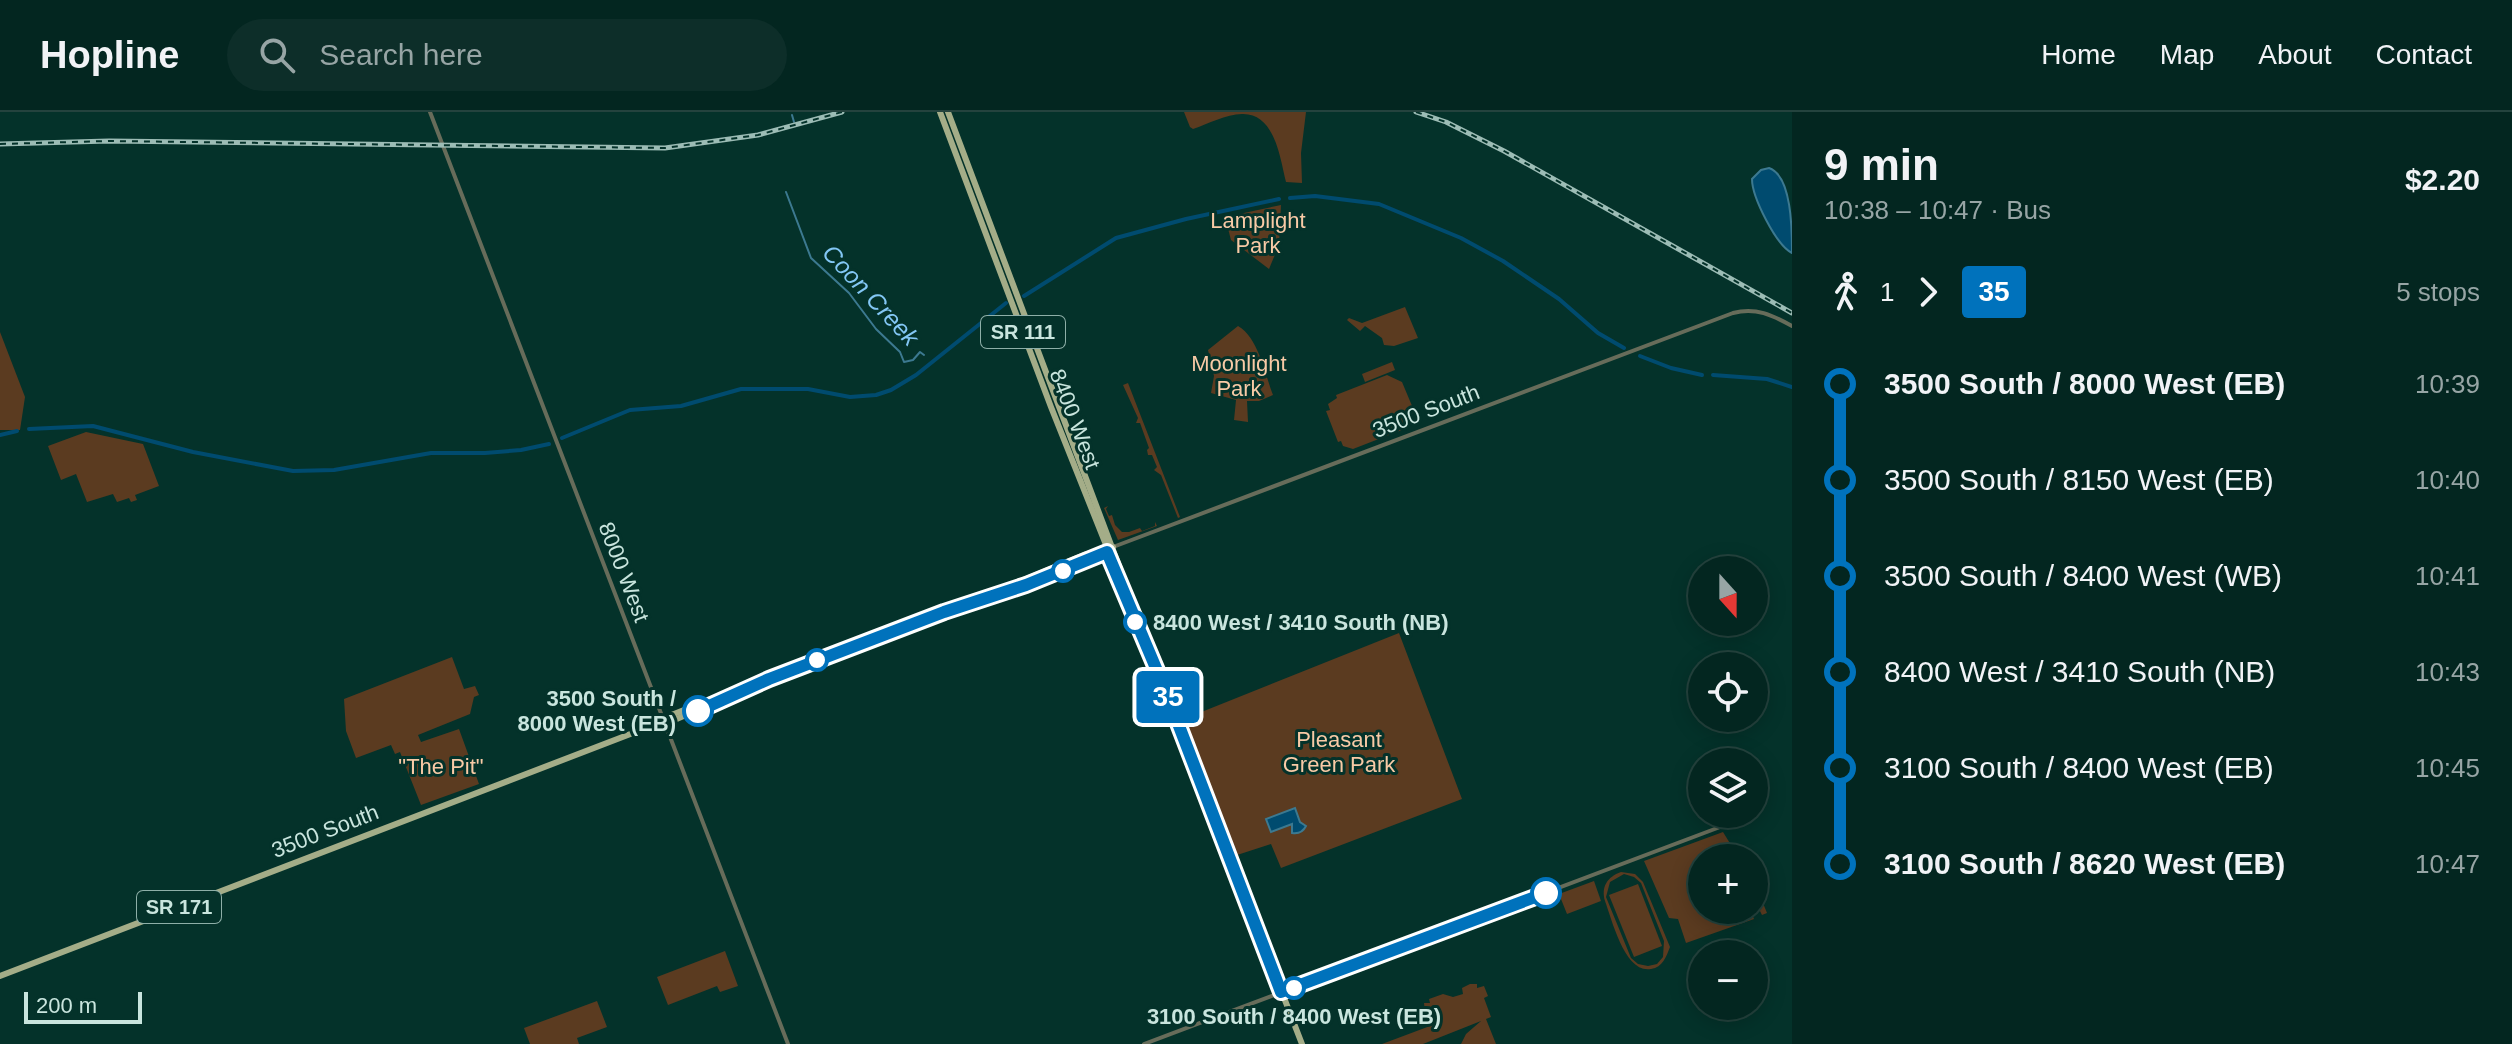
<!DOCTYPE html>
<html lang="en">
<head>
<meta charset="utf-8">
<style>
  :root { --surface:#032620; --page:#0d2e29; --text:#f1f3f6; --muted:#97a5a5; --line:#24433e }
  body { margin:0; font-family:Helvetica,sans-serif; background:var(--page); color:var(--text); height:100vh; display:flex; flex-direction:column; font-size:30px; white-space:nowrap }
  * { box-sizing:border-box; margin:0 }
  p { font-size:26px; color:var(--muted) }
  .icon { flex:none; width:44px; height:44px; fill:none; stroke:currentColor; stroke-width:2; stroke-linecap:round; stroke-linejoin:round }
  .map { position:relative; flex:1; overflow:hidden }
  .details { display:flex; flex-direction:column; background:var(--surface); width:720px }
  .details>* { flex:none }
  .badge { padding:0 16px; border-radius:6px; font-size:28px; line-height:52px }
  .needle { width:52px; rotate:159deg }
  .fabs { position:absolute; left:1688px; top:444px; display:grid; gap:16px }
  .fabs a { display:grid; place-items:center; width:80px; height:80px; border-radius:50%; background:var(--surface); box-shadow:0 4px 20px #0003,0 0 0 2px var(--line); font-size:40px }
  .scale { position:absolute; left:24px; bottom:20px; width:118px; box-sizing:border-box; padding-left:8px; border:4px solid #c9e5de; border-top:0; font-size:22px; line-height:28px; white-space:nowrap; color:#c9e5de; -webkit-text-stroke:6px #04322a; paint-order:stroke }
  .map>.badge { position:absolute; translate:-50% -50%; box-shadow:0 0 0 4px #fff }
  .legs { display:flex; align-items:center; gap:12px; height:88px; padding:0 32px; font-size:26px }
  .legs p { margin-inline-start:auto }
  .headline { display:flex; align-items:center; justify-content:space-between; height:136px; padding:0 32px }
  h1 { font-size:44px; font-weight:600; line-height:60px }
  ul { padding:0 32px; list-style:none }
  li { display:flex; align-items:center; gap:28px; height:96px; font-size:30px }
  li i { display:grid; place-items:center; width:12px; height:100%; margin:0 10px; background:currentColor }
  li i::after { content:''; width:20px; height:20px; margin:-10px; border:6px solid; border-radius:50%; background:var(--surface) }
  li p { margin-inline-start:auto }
  li:first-child i { background:linear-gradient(#0000 50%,currentColor 0) }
  li:last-child i { background:linear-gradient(currentColor 50%,#0000 0) }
  header { display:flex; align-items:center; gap:48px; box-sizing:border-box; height:112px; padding:0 40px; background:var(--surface); border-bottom:2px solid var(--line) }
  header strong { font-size:38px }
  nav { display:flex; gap:44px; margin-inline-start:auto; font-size:28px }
  .search { width:560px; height:72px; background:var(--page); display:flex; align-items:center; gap:20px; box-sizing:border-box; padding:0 28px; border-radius:44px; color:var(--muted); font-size:30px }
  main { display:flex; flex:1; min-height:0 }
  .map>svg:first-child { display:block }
</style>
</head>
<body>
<header>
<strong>Hopline</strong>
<div class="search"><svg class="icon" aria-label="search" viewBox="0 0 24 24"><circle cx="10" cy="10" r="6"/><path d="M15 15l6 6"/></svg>Search here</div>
<nav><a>Home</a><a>Map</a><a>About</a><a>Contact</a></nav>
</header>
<main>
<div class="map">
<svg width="1792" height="932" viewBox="0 0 1792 932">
  <rect width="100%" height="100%" fill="#04322a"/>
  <g fill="#5b3b20" fill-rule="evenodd">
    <path d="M1184,0H1306L1301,41L1302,71L1286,70C1280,46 1275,1 1242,2C1226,2 1208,12 1193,17L1190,15Z"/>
    <path d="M1281,93L1279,133L1269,157L1231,128L1225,105Z"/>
    <path d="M1405,195L1418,226L1394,234L1384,233L1382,226L1365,214L1360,219L1347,208L1349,206L1362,211Z"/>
    <path d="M1238,214C1258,225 1265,262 1273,283L1259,289H1247L1248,310L1234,308L1236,288L1211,281L1214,264L1208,238Z"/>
    <path d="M0,220L25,285L20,318H0Z"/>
    <path d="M1392,250L1395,258L1365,270L1362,262Z"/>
    <path d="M1387,263L1402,270L1415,301L1411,302L1413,308L1406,314L1407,316L1353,337L1343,334L1341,329L1338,330L1326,299L1330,298L1328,292L1337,286L1336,283Z"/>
    <path d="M1128,271L1180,405L1178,406L1161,363L1154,358L1157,355L1152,343H1148L1147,338L1149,336L1140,311H1136L1138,306L1123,273Z"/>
    <path d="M86,320L143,332L159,374L135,383L137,388L131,390L129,386L117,390L113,382L87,390L76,362L61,368L48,334Z"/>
    <path d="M1108,394L1106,397L1109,404L1112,403L1115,413L1122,420H1129L1140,416L1142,419L1155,414V410L1157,414L1118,428L1104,396Z"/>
    <path d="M1399,521L1462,687L1281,756L1271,732L1234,744L1184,607Z"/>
    <path d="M452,545L464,577L475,574L479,583L474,585L470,602L418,623L421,630L459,617L479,672L421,693L400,640L395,642L391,633L356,646L346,619L344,587Z"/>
    <path d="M1723,720L1739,746H1702V798H1754V769L1767,801L1762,803L1760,799L1752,802L1754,807L1686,831L1678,807L1669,806L1644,749Z"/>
    <path d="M1621,760L1635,762L1643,770L1670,835C1666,845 1663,855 1651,857C1625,862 1612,808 1605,789C1601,775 1607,765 1621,760ZM1624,762L1634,765L1641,771L1664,829L1663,845L1657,852L1648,854L1638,852L1631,846L1606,785L1610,770Z"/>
    <path d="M1594,769L1601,789L1567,802L1559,782Z"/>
    <path d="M1638,772L1662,834L1634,845L1609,783Z"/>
    <path d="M725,839L738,874L720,880L717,874L668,893L657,865Z"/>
    <path d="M1470,872H1477V876L1484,874L1488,884L1484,886L1491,905L1486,907L1496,932H1461L1466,922L1481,909L1423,932H1382L1438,911L1433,897L1429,902L1425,900L1424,891H1430L1429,887L1443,882L1453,885L1463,882L1462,876Z"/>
    <path d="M597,889L607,915L577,926L579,932H530L524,916Z"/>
  </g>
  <g fill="#004b6f" stroke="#3c7990" stroke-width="2">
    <path d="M1769,56C1792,64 1792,118 1792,141C1776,133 1752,85 1752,67L1761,58Z"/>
    <path d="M1295,696L1300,710L1306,714C1303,720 1298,722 1292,721V712L1271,720L1266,707Z"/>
  </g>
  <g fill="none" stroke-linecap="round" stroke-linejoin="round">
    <g stroke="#3c7990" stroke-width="2">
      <path d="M792,3L794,10"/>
      <path d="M786,80L811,146L849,181L876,217L900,240L904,250L913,248L920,240L924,243"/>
    </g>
    <g stroke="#004b6f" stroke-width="4">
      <path d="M1290,86L1315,84L1379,92L1461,126L1503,149L1559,187L1598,221L1624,236"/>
      <path d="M1024,184L1116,126L1186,107L1279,87"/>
      <path d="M1640,244L1671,256L1702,263"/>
      <path d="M1713,263L1767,267L1792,275"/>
      <path d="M29,317L93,314L193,340L293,359L334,358L431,341H485L521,338L549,332"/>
      <path d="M0,323L17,319"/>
      <path d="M562,326L630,298L681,294L741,277H808L850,285L876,283L891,278L916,263L1006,191"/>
    </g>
    <g stroke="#676c5a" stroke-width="4">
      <path d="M430,0L788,932"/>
      <path d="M1113,435L1733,201C1756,195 1772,203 1792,214"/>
      <path d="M1144,932L1728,712"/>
    </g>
    <g stroke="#a4ad88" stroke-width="6">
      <path d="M940,0L1051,295L1150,543"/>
      <path d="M948,0L1206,685L1302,932"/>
      <path d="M983,485L1084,443L1110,436"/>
      <path d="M664,609L669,604L714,586"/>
      <path d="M0,864L659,611L672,609L769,567L944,500L1062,459L1113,435"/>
    </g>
    <defs>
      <g id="rail">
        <path d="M1416,0L1446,10L1504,39L1792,201"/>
        <path d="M0,32L109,29L665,36L758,23L842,0"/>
      </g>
    </defs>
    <use href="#rail" stroke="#9cbcb5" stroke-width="5"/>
    <use href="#rail" stroke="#04322a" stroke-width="2" stroke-dasharray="6" stroke-linecap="butt"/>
  </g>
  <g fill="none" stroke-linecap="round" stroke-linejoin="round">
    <defs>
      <path id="line-1" d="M698,599L769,567L944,500L1026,473L1107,440L1166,580L1281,880L1546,781"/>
    </defs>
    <use href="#line-1" stroke="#fff" stroke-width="18"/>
    <use href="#line-1" stroke="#0072bc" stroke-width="12"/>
  </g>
  <g fill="#fff" stroke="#0072bc" stroke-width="4">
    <circle cx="1063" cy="459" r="10"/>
    <circle cx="1135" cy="510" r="10"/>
    <circle cx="817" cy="548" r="10"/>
    <circle cx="698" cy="599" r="14"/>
    <circle cx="1546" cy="781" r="14"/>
    <circle cx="1294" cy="876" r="10"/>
  </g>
  <g text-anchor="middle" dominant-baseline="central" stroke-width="6" stroke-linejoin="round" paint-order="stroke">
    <g fill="#04322a" stroke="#8eafa8" stroke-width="2">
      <rect x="981" y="204" width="84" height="32" rx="6"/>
      <rect x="137" y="779" width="84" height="32" rx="6"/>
    </g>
    <g font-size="20" font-weight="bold" fill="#c9e5de">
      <text x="1023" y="220">SR 111</text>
      <text x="179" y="795">SR 171</text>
    </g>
    <g font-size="22" fill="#f8caa6" stroke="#04322a">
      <text x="1258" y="108">Lamplight<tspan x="1258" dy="25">Park</tspan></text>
      <text x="1239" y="251">Moonlight<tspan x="1239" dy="25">Park</tspan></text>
      <text x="1339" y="627">Pleasant<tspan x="1339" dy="25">Green Park</tspan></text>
      <text x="441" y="654">"The Pit"</text>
    </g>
    <g font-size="22" fill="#c9e5de" stroke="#04322a">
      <text transform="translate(1426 299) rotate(-21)">3500 South</text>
      <text transform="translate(1075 307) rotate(69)">8400 West</text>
      <text transform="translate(624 460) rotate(69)">8000 West</text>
      <text transform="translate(325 719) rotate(-21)">3500 South</text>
    </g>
    <g font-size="22" font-weight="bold" fill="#c9e5de" stroke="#04322a" text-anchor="start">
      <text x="1153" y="510">8400 West / 3410 South (NB)</text>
      <text x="676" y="586" text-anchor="end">3500 South /<tspan x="676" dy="25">8000 West (EB)</tspan></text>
      <text x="1294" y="904" text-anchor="middle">3100 South / 8400 West (EB)</text>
    </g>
    <g font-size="24" font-style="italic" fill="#83c7f5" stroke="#04322a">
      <text transform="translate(871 183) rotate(47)">Coon Creek</text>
    </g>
  </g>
</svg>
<div class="fabs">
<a><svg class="needle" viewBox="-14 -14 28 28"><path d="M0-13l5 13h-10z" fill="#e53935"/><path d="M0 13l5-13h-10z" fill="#97a5a5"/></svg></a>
<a><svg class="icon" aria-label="locate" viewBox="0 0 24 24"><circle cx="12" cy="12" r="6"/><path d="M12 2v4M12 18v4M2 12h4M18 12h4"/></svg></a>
<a><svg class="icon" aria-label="layers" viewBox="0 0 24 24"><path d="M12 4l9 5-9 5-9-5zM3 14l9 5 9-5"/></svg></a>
<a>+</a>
<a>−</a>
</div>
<div class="scale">200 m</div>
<b class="badge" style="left:1168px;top:585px;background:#0072bc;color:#fff">35</b>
</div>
<section class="details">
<div class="headline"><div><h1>9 min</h1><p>10:38 – 10:47 · Bus</p></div><b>$2.20</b></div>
<div class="legs"><svg class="icon" aria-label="walk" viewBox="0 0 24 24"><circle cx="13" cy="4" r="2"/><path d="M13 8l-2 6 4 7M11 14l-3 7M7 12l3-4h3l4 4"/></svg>1<svg class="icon" aria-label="forward" viewBox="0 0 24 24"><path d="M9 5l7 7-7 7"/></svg><b class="badge" style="background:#0072bc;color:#fff">35</b><p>5 stops</p></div>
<ul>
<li><i style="color:#0072bc"></i><b>3500 South / 8000 West (EB)</b><p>10:39</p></li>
<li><i style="color:#0072bc"></i><span>3500 South / 8150 West (EB)</span><p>10:40</p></li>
<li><i style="color:#0072bc"></i><span>3500 South / 8400 West (WB)</span><p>10:41</p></li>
<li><i style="color:#0072bc"></i><span>8400 West / 3410 South (NB)</span><p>10:43</p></li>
<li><i style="color:#0072bc"></i><span>3100 South / 8400 West (EB)</span><p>10:45</p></li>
<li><i style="color:#0072bc"></i><b>3100 South / 8620 West (EB)</b><p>10:47</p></li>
</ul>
</section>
</main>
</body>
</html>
